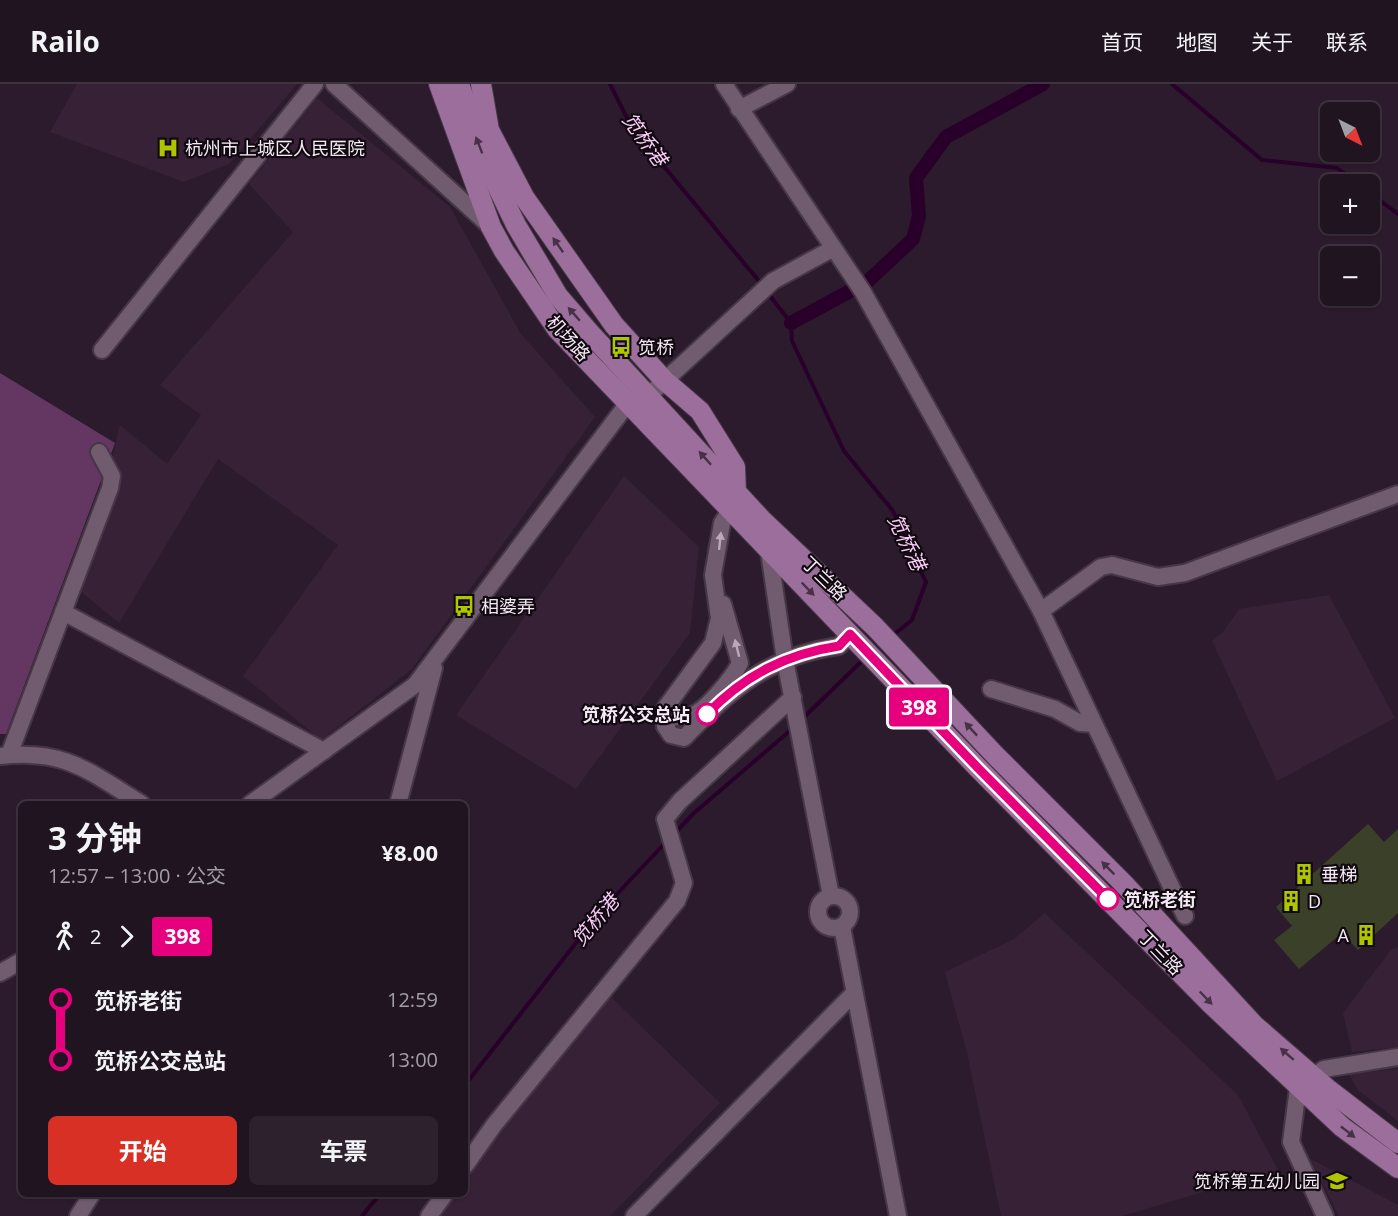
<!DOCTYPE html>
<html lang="zh">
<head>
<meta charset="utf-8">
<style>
  :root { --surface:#211421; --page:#2d212e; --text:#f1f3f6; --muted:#a29ea5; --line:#3e333f; --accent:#d93025 }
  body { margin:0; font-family:"Open Sans","Noto Sans SC",sans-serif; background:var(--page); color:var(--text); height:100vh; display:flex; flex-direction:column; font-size:22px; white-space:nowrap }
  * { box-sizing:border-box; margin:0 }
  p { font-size:20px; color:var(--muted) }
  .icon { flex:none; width:33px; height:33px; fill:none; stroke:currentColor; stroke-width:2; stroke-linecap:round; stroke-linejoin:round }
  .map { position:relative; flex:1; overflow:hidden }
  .sheet { position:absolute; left:18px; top:717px; width:450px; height:396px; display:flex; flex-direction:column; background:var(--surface); border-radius:9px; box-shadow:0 2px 4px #0004,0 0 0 2px var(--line) }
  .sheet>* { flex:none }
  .badge { padding:0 12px; border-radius:4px; font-size:21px; line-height:39px }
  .needle { width:39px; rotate:138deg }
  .fabs { position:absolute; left:1320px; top:18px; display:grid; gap:12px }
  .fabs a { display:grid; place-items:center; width:60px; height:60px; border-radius:9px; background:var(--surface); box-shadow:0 2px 4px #0004,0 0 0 2px var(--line); font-size:30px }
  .map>.badge { position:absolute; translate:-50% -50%; box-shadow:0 0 0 3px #fff }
  .legs { display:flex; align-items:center; gap:9px; height:66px; padding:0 30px; font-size:20px }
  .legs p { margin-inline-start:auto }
  .overview { display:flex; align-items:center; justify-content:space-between; height:102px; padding:0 30px }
  h1 { font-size:33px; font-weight:700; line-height:45px }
  .primary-button { display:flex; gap:12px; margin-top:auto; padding:12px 30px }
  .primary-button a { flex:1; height:69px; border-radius:9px; background:var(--accent); color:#fff; font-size:24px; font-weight:700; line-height:69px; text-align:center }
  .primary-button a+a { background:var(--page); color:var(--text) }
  ul { padding:0 30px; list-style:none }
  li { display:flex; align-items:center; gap:21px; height:60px; font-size:22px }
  li i { display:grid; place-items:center; width:9px; height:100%; margin:0 8px; background:currentColor }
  li i::after { content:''; width:15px; height:15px; margin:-8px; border:4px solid; border-radius:50%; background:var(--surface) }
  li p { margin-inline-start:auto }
  li:first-child i { background:linear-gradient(#0000 50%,currentColor 0) }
  li:last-child i { background:linear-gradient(currentColor 50%,#0000 0) }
  header { display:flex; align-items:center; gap:36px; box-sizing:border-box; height:84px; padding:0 30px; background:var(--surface); border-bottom:2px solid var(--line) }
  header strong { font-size:28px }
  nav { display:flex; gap:33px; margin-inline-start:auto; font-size:21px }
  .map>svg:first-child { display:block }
</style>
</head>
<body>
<header>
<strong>Railo</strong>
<nav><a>首页</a><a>地图</a><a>关于</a><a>联系</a></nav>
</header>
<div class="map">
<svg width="1398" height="1132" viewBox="0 0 1398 1132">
  <rect width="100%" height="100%" fill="#2c1b2c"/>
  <g fill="#372137">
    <path d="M77,0H297L229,80L184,98L50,48Z"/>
    <path d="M317,14L450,123L521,250L595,333L412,585L321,656L243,592L338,461L218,375L119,539L80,507L120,341L167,380L201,331L160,301L293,148L249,100Z"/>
    <path d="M624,392L699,463L690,549L576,705L456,631Z"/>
    <path d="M1329,511L1395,634L1277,697L1212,557L1223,548L1239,525Z"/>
    <path d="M1045,829L1238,1011L1278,1086L1122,1132H1001L967,969L945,888L1014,855Z"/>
    <path d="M1398,863V963L1352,968L1343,929L1391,866Z"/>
    <path d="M610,912L720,1019L610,1132H440L455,1110H465V1097L501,1047Z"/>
    <path d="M1398,985V1037L1358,1006L1349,990Z"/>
    <path d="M1309,1074L1398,1121V1132H1339Z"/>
  </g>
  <path fill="#633762" d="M0,289L115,359L6,650H0Z"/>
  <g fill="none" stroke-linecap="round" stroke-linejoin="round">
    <g stroke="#280029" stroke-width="4">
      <path d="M610,0L632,44L763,202"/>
      <path d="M1172,0L1262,76L1337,84L1359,100"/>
      <path d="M1370,109L1398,130"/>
      <path d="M767,208L791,239L792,257L844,367L893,427L926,498L912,536L892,552"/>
      <path d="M802,635L865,574"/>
      <path d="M675,749L694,729L792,645"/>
      <path d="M465,1001L600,828L667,757"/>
      <path d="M362,1132L380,1110"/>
    </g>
    <path stroke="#280029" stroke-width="14" d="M791,239L867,198L913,155L919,132L916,94L946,53L1043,0"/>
  </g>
  <path fill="#3b4028" d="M1368,740L1384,758L1398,745V829L1358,866L1342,849L1299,885L1274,856L1292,842L1276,823Z"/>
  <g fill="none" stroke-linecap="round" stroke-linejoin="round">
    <defs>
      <g id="minor">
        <path d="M334,0L491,143"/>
        <path d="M724,0L863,208L1041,527L1185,832"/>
        <path d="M739,25L787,0"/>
        <path d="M102,266L315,0"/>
        <path d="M648,312L773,197L832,165"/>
        <path d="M731,425L722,439L713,491L719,534L713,559L666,623L665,642L671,651L684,654C733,604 768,572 839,562L850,550"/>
        <path d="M768,461L785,576L831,812"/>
        <path d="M1041,527L1101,483L1112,481L1158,493L1185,489L1398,410"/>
        <path d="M63,528L324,667"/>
        <path d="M991,605L1055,625L1080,639L1094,640"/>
        <path d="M665,642L671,633C677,632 684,634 690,632C705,628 733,593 740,579L723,520"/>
        <path d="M9,671L110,404L112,392L99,368"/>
        <path d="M0,672C66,665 88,687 142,720"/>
        <path d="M250,720L415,601L628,319"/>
        <path d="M398,720L434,584"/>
        <circle cx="834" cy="828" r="16"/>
        <path d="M842,843L898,1132"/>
        <path d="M0,889L21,877"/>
        <path d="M465,1082L494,1041L677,817L684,799L665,735L680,717L793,613"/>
        <path d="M78,1132L92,1110"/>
        <path d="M429,1132L445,1110"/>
        <path d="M634,1132L854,909"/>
        <path d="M1325,1132L1291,1058L1298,1004L1324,985L1398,973"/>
      </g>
      <g id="major">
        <path d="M439,0L491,143L504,167L557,245L978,684L1211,920L1342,1043L1398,1084"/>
        <path d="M459,0L487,81L516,141L558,212L589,248L762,436L875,543L995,671L1124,800L1254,941L1329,1006L1398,1059"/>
        <path d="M481,0L489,46L524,113L614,241L664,296L700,327L735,383L736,408"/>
      </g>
    </defs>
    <use href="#minor" stroke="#463746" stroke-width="20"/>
    <use href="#major" stroke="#463746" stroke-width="22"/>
    <use href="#minor" stroke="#705b6f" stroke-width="16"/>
    <use href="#major" stroke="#9c6e9b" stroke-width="20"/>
  </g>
  <defs><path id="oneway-solid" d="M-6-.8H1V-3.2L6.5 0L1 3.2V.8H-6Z" transform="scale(1.5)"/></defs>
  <g fill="#483148">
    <use href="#oneway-solid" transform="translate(479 61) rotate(-111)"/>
    <use href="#oneway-solid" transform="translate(558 161) rotate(-125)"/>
    <use href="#oneway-solid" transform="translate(574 230) rotate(-131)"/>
    <use href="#oneway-solid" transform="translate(705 374) rotate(-132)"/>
    <use href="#oneway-solid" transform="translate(808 505) rotate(46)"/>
    <use href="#oneway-solid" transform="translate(971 645) rotate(-133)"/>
    <use href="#oneway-solid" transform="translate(1108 784) rotate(-135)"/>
    <use href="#oneway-solid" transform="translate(1206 914) rotate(46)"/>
    <use href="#oneway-solid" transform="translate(1287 970) rotate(-139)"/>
    <use href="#oneway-solid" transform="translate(1348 1048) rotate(38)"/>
  </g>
  <g fill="#b9a9b9">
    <use href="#oneway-solid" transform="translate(720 457) rotate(-84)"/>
    <use href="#oneway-solid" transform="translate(737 564) rotate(-104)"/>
  </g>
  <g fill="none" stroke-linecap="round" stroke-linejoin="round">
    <defs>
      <path id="line-1" d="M707,630C745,591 786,570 839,562L850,550L978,684L1108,815"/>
    </defs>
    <use href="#line-1" stroke="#fff" stroke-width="14"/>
    <use href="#line-1" stroke="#e6007e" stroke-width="9"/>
  </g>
  <defs>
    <symbol id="hospital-bare" viewBox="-9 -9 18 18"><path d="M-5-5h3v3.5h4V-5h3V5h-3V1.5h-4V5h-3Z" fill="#b0c501" stroke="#100910" stroke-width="2.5" paint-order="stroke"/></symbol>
    <symbol id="bus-bare" viewBox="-9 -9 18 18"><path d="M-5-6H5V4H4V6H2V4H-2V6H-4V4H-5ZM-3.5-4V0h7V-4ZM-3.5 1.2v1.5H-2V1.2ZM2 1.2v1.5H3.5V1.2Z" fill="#b0c501" stroke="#100910" stroke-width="2.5" paint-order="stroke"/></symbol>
    <symbol id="building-bare" viewBox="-9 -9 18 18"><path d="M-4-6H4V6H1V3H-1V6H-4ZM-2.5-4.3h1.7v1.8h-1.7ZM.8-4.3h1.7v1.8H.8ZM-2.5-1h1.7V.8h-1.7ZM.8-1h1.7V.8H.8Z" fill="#b0c501" stroke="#100910" stroke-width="2.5" paint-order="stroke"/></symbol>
    <symbol id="school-bare" viewBox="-9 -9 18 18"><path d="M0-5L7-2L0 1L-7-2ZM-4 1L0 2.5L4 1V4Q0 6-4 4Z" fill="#b0c501" stroke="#100910" stroke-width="2.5" paint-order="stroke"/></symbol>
  </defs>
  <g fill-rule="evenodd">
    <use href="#hospital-bare" x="153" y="49" width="30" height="30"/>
    <use href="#bus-bare" x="606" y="248" width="30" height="30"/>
    <use href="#bus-bare" x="449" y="507" width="30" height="30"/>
    <use href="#building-bare" x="1289" y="775" width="30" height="30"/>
    <use href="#building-bare" x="1276" y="802" width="30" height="30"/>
    <use href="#building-bare" x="1351" y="836" width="30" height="30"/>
    <use href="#school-bare" x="1322" y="1082" width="30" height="30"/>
  </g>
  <g fill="#fff" stroke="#e6007e" stroke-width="3">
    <circle cx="707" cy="630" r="10"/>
    <circle cx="1108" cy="815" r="10"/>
  </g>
  <g text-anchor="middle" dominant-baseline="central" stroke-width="4.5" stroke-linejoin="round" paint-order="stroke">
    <g font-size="18" fill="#f5e9f5" stroke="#100910" text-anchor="start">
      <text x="185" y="64">杭州市上城区人民医院</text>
      <text x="638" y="263">笕桥</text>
      <text x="481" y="522">相婆弄</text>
      <text x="1321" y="790">垂梯</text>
      <text x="1308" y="817">D</text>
      <text x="1349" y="851" text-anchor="end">A</text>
      <text x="1320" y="1097" text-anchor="end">笕桥第五幼儿园</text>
    </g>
    <g font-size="18" fill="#f5e9f5" stroke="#100910">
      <text transform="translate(569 254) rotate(48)">机场路</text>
      <text transform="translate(825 494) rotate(44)">丁兰路</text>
      <text transform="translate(1161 868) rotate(46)">丁兰路</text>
    </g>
    <g font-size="18" font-weight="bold" fill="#f5e9f5" stroke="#100910" text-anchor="end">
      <text x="690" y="630">笕桥公交总站</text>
      <text x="1124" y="815" text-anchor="start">笕桥老街</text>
    </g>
    <g font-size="20" font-style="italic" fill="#f9ccf7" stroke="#100910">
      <text transform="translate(645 55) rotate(54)">笕桥港</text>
      <text transform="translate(907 458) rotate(64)">笕桥港</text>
      <text transform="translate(595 836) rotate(-50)">笕桥港</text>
    </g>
  </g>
</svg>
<div class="fabs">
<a><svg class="needle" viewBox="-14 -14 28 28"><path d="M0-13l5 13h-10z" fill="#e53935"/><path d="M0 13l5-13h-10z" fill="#a29ea5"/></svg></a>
<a>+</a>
<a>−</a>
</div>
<b class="badge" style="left:919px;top:623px;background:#e6007e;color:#fff">398</b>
<section class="sheet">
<div class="overview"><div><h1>3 分钟</h1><p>12:57 – 13:00 · 公交</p></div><b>¥8.00</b></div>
<div class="legs"><svg class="icon" aria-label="walk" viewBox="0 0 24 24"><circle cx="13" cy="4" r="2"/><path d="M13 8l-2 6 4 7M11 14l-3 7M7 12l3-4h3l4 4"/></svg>2<svg class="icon" aria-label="forward" viewBox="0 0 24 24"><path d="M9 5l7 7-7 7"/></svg><b class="badge" style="background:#e6007e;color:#fff">398</b></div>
<ul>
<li><i style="color:#e6007e"></i><b>笕桥老街</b><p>12:59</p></li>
<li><i style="color:#e6007e"></i><b>笕桥公交总站</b><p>13:00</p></li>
</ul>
<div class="primary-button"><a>开始</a><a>车票</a></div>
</section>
</div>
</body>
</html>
